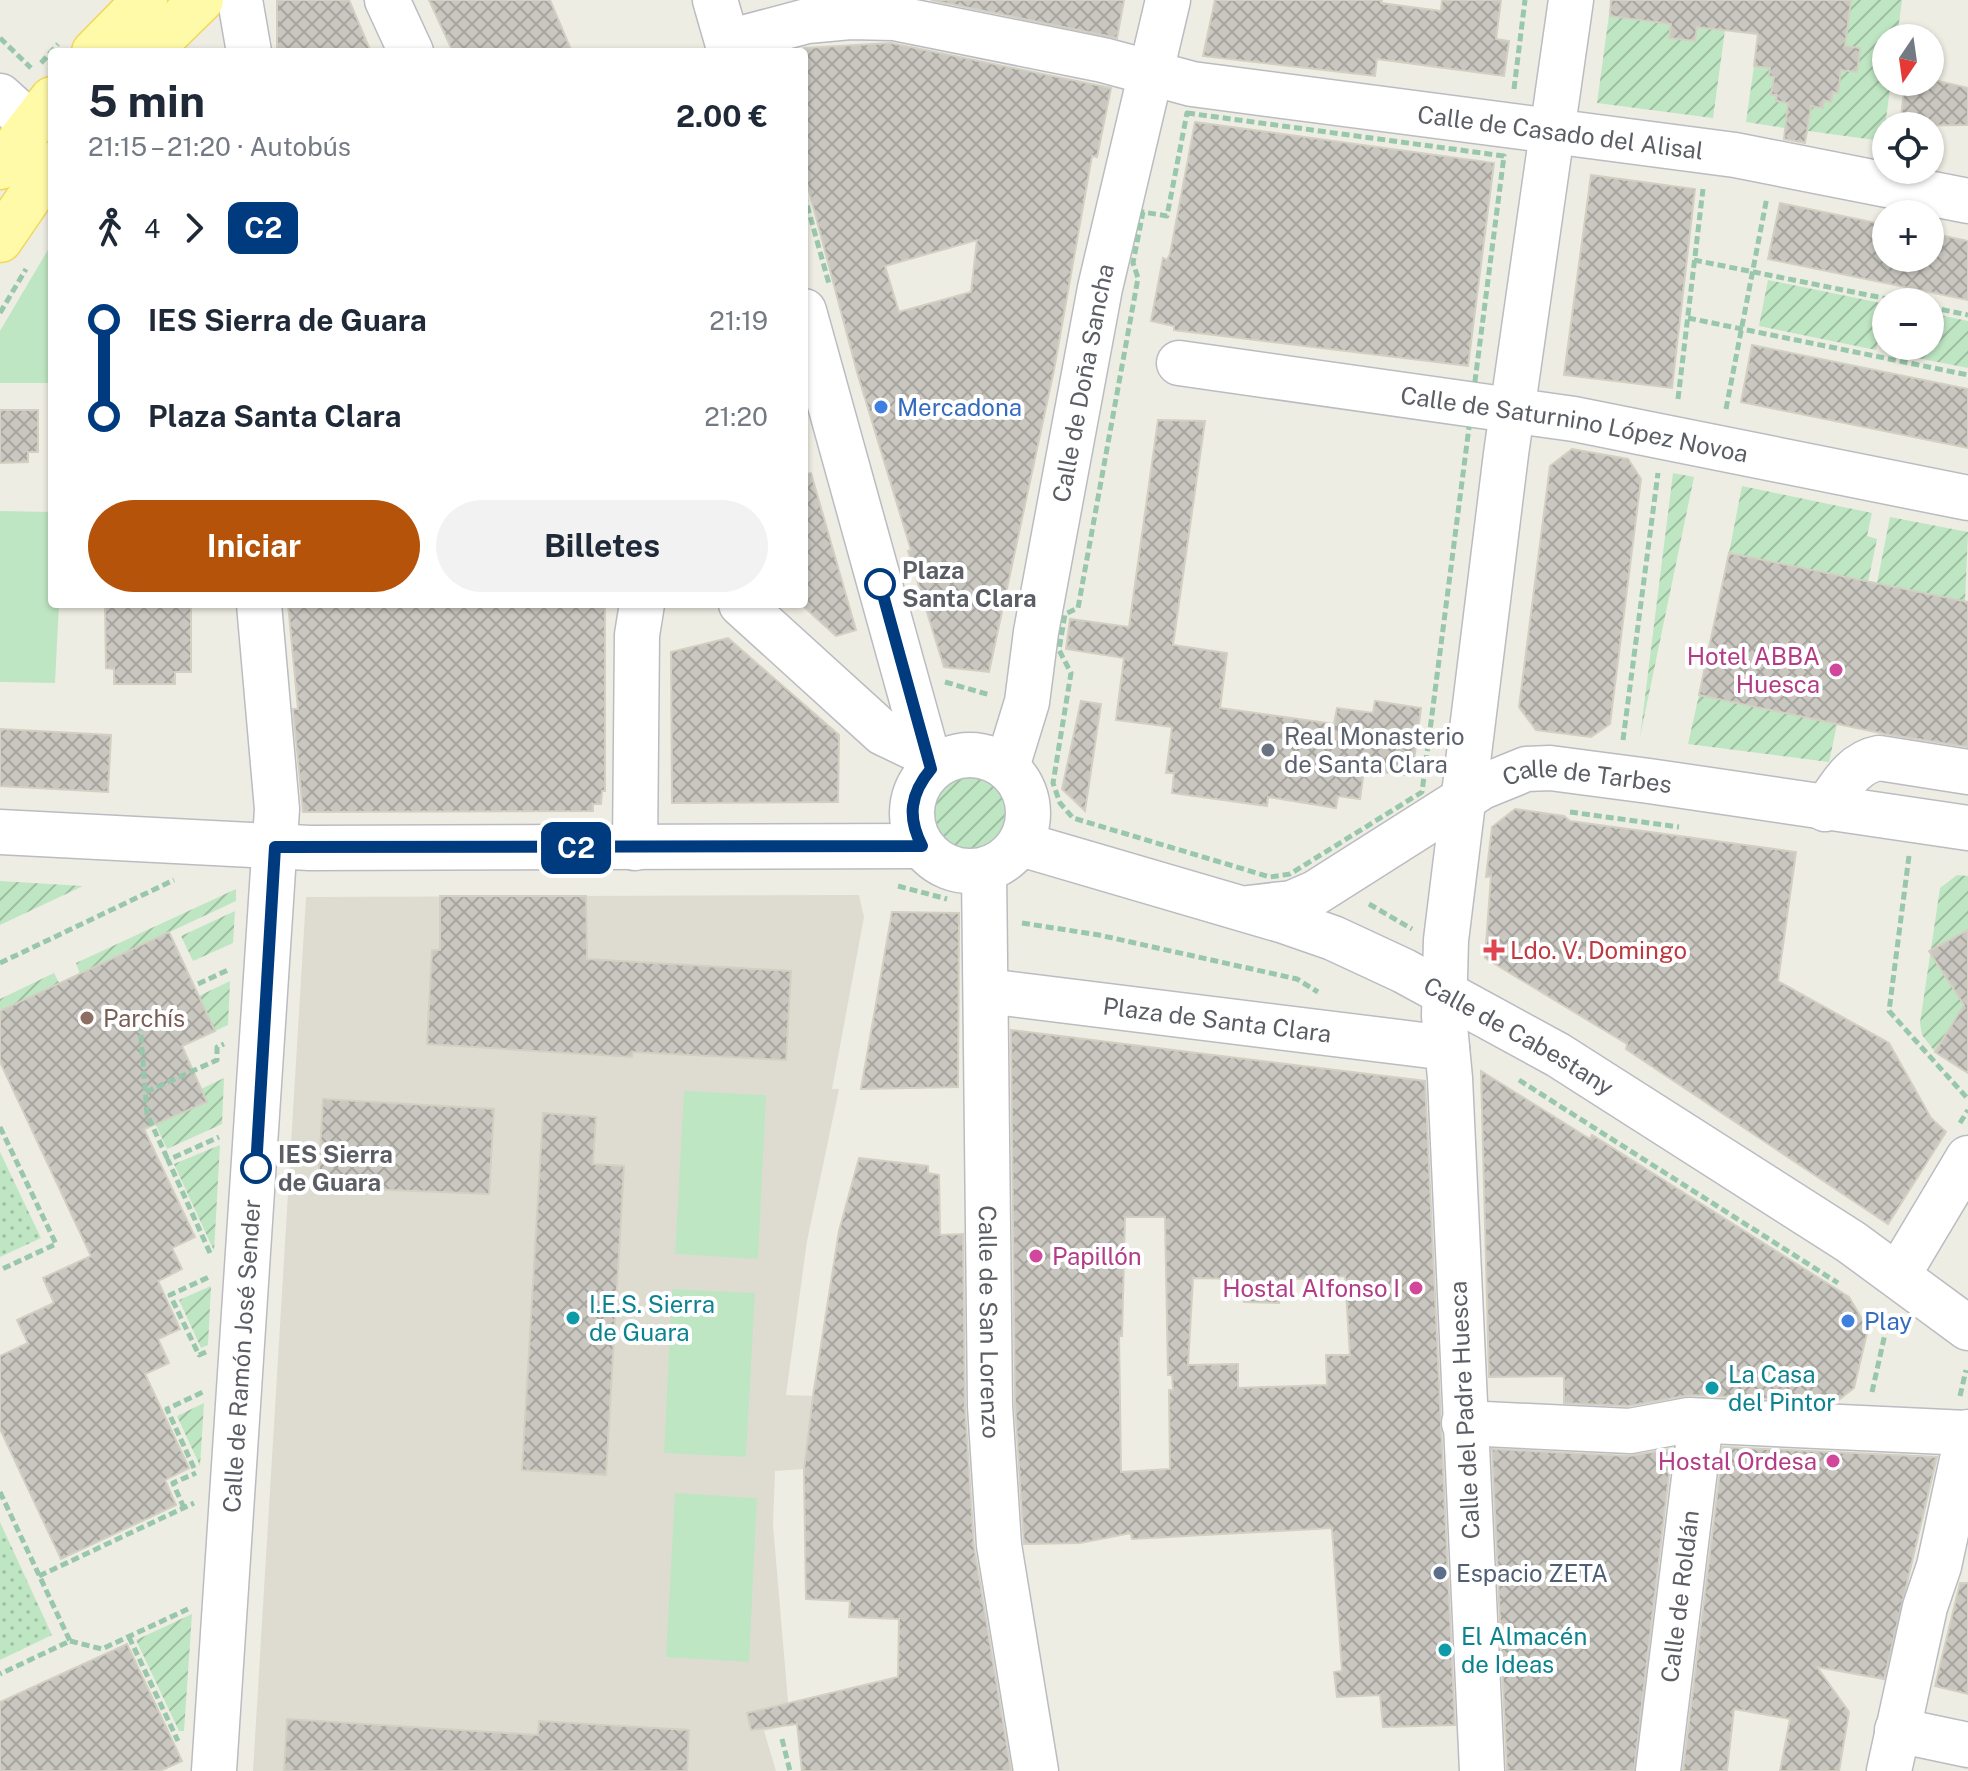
<!DOCTYPE html>
<html lang="es">
<head>
<meta charset="utf-8">
<style>
  :root { --surface:#fff; --page:#f2f2f3; --text:#1f2937; --muted:#747a83; --accent:#b45309 }
  body { margin:0; font-family:"Public Sans",sans-serif; background:var(--page); color:var(--text); height:100vh; display:flex; flex-direction:column; font-size:30px; white-space:nowrap }
  * { box-sizing:border-box; margin:0 }
  p { font-size:26px; color:var(--muted) }
  .icon { flex:none; width:44px; height:44px; fill:none; stroke:currentColor; stroke-width:2; stroke-linecap:round; stroke-linejoin:round }
  .map { position:relative; flex:1; overflow:hidden }
  .panel { position:absolute; left:48px; top:48px; width:760px; height:560px; display:flex; flex-direction:column; background:var(--surface); border-radius:8px; box-shadow:0 2px 6px #0004 }
  .panel>* { flex:none }
  .badge { padding:0 16px; border-radius:12px; font-size:28px; line-height:52px }
  .needle { width:52px; rotate:193deg }
  .controls { position:absolute; left:1872px; top:24px; display:grid; gap:16px }
  .controls a { display:grid; place-items:center; width:72px; height:72px; border-radius:50%; background:var(--surface); box-shadow:0 2px 6px #0004; font-size:40px }
  .map>.badge { position:absolute; translate:-50% -50%; box-shadow:0 0 0 4px #fff }
  .legs { display:flex; align-items:center; gap:12px; height:88px; padding:0 40px; font-size:26px }
  .legs p { margin-inline-start:auto }
  .overview { display:flex; align-items:center; justify-content:space-between; height:136px; padding:0 40px }
  h1 { font-size:44px; font-weight:700; line-height:60px }
  .action { display:flex; gap:16px; margin-top:auto; padding:16px 40px }
  .action a { flex:1; height:92px; border-radius:48px; background:var(--accent); color:#fff; font-size:32px; font-weight:700; line-height:92px; text-align:center }
  .action a+a { background:var(--page); color:var(--text) }
  ul { padding:0 40px; list-style:none }
  li { display:flex; align-items:center; gap:28px; height:96px; font-size:30px }
  li i { display:grid; place-items:center; width:12px; height:100%; margin:0 10px; background:currentColor }
  li i::after { content:''; width:20px; height:20px; margin:-10px; border:6px solid; border-radius:50%; background:var(--surface) }
  li p { margin-inline-start:auto }
  li:first-child i { background:linear-gradient(#0000 50%,currentColor 0) }
  li:last-child i { background:linear-gradient(currentColor 50%,#0000 0) }
  .map>svg:first-child { display:block }
</style>
</head>
<body>
<div class="map">
<svg width="1968" height="1771" viewBox="0 0 1968 1771">
  <defs>
    <pattern id="park-dots" width="8" height="8" patternUnits="userSpaceOnUse" patternTransform="scale(2)"><rect width="8" height="8" fill="#bfe6c3"/><path d="M2 2h.1M6 6h.1" fill="none" stroke="#9ebea2" stroke-width="1.8" stroke-linecap="round"/></pattern>
    <pattern id="garden-furrows" width="10" height="10" patternUnits="userSpaceOnUse" patternTransform="scale(2)"><rect width="10" height="10" fill="#bfe6c3"/><path d="M-1 1l2-2M0 10L10 0M9 11l2-2" fill="none" stroke="#9ebea2"/></pattern>
    <pattern id="building-cross-hatch" width="8" height="8" patternUnits="userSpaceOnUse" patternTransform="scale(2)"><rect width="8" height="8" fill="#c9c7c0"/><path d="M0 0l8 8M0 8l8-8" fill="none" stroke="#a6a5a0"/></pattern>
  </defs>
  <rect width="100%" height="100%" fill="#eeede3"/>
  <path fill="#dedcd1" d="M859,895L864,917L832,1089H839L807,1241L786,1395L813,1396L804,1469L775,1471L773,1525L790,1725L764,1731L776,1771H253L306,897Z"/>
  <g fill="#bfe6c3">
    <path d="M52,243V383H0V331Z"/>
    <path d="M0,511L52,512V604H59L55,683L0,682Z"/>
    <path d="M684,1091L766,1095L758,1259L675,1254Z"/>
    <path d="M672,1289L755,1293L746,1457L664,1453Z"/>
    <path d="M675,1493L757,1498L749,1662L666,1657Z"/>
  </g>
  <g fill="url(#park-dots)">
    <path d="M0,1152L41,1238L0,1257Z"/>
    <path d="M0,1522L52,1635L0,1660Z"/>
  </g>
  <g fill="url(#garden-furrows)">
    <path d="M1611,0H1627L1650,21L1671,24L1669,38L1694,41L1697,27L1729,0L1773,37L1725,30L1713,118L1597,103Z"/>
    <path d="M1851,0H1902L1897,38H1886V82H1891L1883,141L1808,131L1811,106L1822,108L1824,100L1831,101L1833,92H1838L1841,70L1857,72L1860,48L1844,46Z"/>
    <path d="M1754,66L1770,68L1769,76L1774,77L1771,94L1777,95V101L1788,103L1785,128L1746,122Z"/>
    <path d="M1768,280L1886,304L1876,350L1759,326Z"/>
    <path d="M1930,313L1968,321V368L1902,355L1904,346H1930Z"/>
    <path d="M1673,473L1694,477L1640,737Z"/>
    <path d="M1742,486L1872,513L1867,536L1877,539L1868,582L1729,553Z"/>
    <path d="M1890,517L1968,532L1965,602L1877,583Z"/>
    <path d="M1699,695L1837,724L1829,762L1688,744Z"/>
    <circle cx="968" cy="813" r="42"/>
    <path d="M1957,875L1968,876V930L1929,952L1947,979L1968,999L1935,1052L1922,1035L1920,1023L1940,888Z"/>
    <path d="M0,881L83,886L0,925Z"/>
    <path d="M236,889V901L80,974L76,963Z"/>
    <path d="M235,911L233,943L193,961L181,936Z"/>
    <path d="M54,973L59,983L0,1011V999Z"/>
    <path d="M230,981L228,1025L215,1031L199,996Z"/>
    <path d="M224,1078L222,1124L167,1149L150,1112L169,1118L207,1103L201,1089Z"/>
    <path d="M220,1145L214,1251L174,1164Z"/>
    <path d="M211,1286L208,1345L201,1348L179,1300Z"/>
    <path d="M204,1403L200,1466L177,1416Z"/>
    <path d="M192,1614L184,1731H179L136,1640Z"/>
  </g>
  <g fill="url(#building-cross-hatch)" stroke="#d3cfc2" stroke-width="2" fill-rule="evenodd">
    <path d="M277,0H349L371,52H277Z"/>
    <path d="M429,0H550L572,52H453Z"/>
    <path d="M931,0H1124L1117,38Z"/>
    <path d="M1215,0H1382L1381,3L1441,11L1442,0H1501L1496,39L1509,41L1504,76L1377,59L1375,76L1203,56Z"/>
    <path d="M1611,0H1851L1845,46L1860,48L1857,72L1841,70L1838,93L1833,92L1831,102L1824,100L1823,108L1811,106L1805,143L1784,139L1788,103L1776,101L1777,95H1771L1774,77L1769,76L1770,68L1754,66L1758,34L1697,27L1695,41L1669,38L1671,24L1610,16Z"/>
    <path d="M891,43L1111,88L1097,157L1092,156L1054,370L989,672L944,667L908,551L911,550L857,372L804,172V48ZM977,240L971,292L899,312L885,266Z"/>
    <path d="M1930,79L1968,88V125L1900,126L1905,82H1930Z"/>
    <path d="M1195,122L1494,163L1468,366L1174,330V326L1151,321L1163,258L1167,260L1170,254Z"/>
    <path d="M1591,175L1695,189L1672,388L1564,375Z"/>
    <path d="M1780,203L1886,225V258H1930V233L1968,241V300L1768,259Z"/>
    <path d="M1752,345L1968,389V448L1741,402Z"/>
    <path d="M0,410H38V452H28V462L0,463Z"/>
    <path d="M1158,420L1205,421L1173,645L1227,653L1220,708L1334,724L1337,708L1373,713L1375,701L1421,708L1412,776L1364,770L1360,799L1338,796L1336,808L1268,797L1267,806L1172,793L1174,773H1166L1172,727L1116,720L1124,658L1066,649L1070,619L1129,627Z"/>
    <path d="M1572,449L1628,459L1641,479L1610,724L1591,737L1536,730L1519,707L1550,466Z"/>
    <path d="M811,473L856,630L836,636L804,607V474Z"/>
    <path d="M1729,553L1968,602V747L1885,734L1699,695Z"/>
    <path d="M105,604H191V672H175V684H114V669L106,668Z"/>
    <path d="M288,604H605V791H602L601,804H593V811L303,812L293,709H298Z"/>
    <path d="M728,638L839,735L838,802L672,803L671,652Z"/>
    <path d="M1081,701L1101,704L1085,811L1062,789Z"/>
    <path d="M0,729L111,735L108,792L0,786Z"/>
    <path d="M1515,809L1564,816L1570,821L1796,852L1778,981L1889,1043L1931,1118L1946,1132L1888,1224L1626,1049L1627,1044L1485,958L1491,876L1486,877L1492,827Z"/>
    <path d="M440,896H586L587,959L791,971L786,1060L633,1052L632,1057L427,1044L432,950H440Z"/>
    <path d="M892,912L959,913L958,1087L861,1089Z"/>
    <path d="M1968,930V1073L1935,1052L1964,1005L1929,951Z"/>
    <path d="M169,932L215,1031L182,1046L207,1102L144,1129L195,1237L172,1248L182,1269L158,1281L180,1329L158,1339L169,1363L145,1374L189,1468L165,1480L176,1505L61,1559L0,1429V1356L28,1343L17,1320L54,1303L43,1278L91,1256L0,1062V1011Z"/>
    <path d="M1011,1030L1425,1081L1455,1725L1383,1727L1380,1695L1337,1697L1334,1672L1342,1671L1332,1528L1132,1539L1131,1533L1080,1543L1024,1544L1015,1405ZM1125,1217H1165L1168,1375H1172L1173,1390H1169L1170,1469L1121,1472L1119,1336H1122ZM1345,1276L1350,1355H1326L1327,1385L1238,1388V1364L1188,1365L1193,1278L1244,1279V1302L1279,1303L1280,1280Z"/>
    <path d="M1481,1071L1590,1139L1592,1135L1849,1297L1868,1329L1854,1388L1836,1402L1690,1395L1628,1406L1564,1403V1376L1489,1377Z"/>
    <path d="M323,1099L494,1109L489,1194L318,1187Z"/>
    <path d="M543,1113L596,1117L593,1164L624,1166L606,1475L522,1470Z"/>
    <path d="M859,1158L928,1166V1173L939,1175L940,1235L963,1234L965,1408L974,1547L1011,1771H802L797,1724L751,1730L747,1713L898,1677L899,1619L849,1617L850,1601L806,1599L804,1470L813,1396L839,1231Z"/>
    <path d="M1723,1447L1937,1457L1884,1679L1817,1667L1849,1712L1839,1771H1780L1790,1719L1734,1709L1727,1771H1683Z"/>
    <path d="M1492,1449L1629,1456L1672,1449L1634,1771H1507Z"/>
    <path d="M1960,1583H1968V1694L1935,1686Z"/>
    <path d="M127,1644L182,1761L160,1771H0V1702Z"/>
    <path d="M287,1719L538,1735L539,1721L689,1730L687,1771H284Z"/>
  </g>
  <g fill="none" stroke-linecap="round" stroke-linejoin="round">
    <defs>
      <g id="minor">
        <path d="M240,0L249,52"/>
        <path d="M387,0L411,52"/>
        <path d="M715,0L730,52"/>
        <path id="s1" d="M728,42L807,21L850,17L894,18L1103,60L1192,84L1735,155L1968,201"/>
        <path d="M0,96L31,124"/>
        <path d="M804,311L931,769"/>
        <path id="s2" d="M1179,363L1574,419L1968,498"/>
        <path d="M741,604L883,733L927,754"/>
        <circle cx="970" cy="813" r="58"/>
        <path id="s3" d="M1007,767L1027,702L1036,632L1100,288L1168,0"/>
        <path d="M1825,809C1840,788 1852,763 1879,758L1968,772"/>
        <path d="M0,832L310,848L922,846"/>
        <path id="s4" d="M1021,844L1284,921L1333,938L1404,971L1558,1055L1851,1242L1968,1328"/>
        <path d="M635,848L637,635L642,604"/>
        <path id="s5" d="M984,870L990,1406L999,1545L1036,1771"/>
        <path id="s6" d="M1248,908L1292,903L1315,893L1482,787L1526,769L1550,768L1649,781L1968,828"/>
        <path id="s7" d="M987,991L1447,1048"/>
        <path d="M1898,1275L1968,1158"/>
        <path d="M1464,1423L1630,1431L1689,1420L1968,1433"/>
        <path d="M1897,1730L1968,1745"/>
        <path id="s8" d="M214,1771L277,809L259,604"/>
        <path d="M1482,1771L1450,1078L1444,1016L1446,940L1506,454L1571,0"/>
        <path id="s9" d="M1658,1771L1701,1421"/>
        <path d="M1889,1771L1925,1607L1939,1566L1968,1432"/>
      </g>
      <g id="major">
        <path d="M94,52L145,0"/>
        <path d="M148,52L201,0"/>
        <path d="M0,167L52,99"/>
        <path d="M0,240L52,164"/>
      </g>
    </defs>
    <use href="#minor" stroke="#bbbcc2" stroke-width="47"/>
    <use href="#major" stroke="#f3d758" stroke-width="47"/>
    <g stroke="#98c7ab" stroke-width="5" stroke-dasharray="8 4" stroke-linecap="butt">
      <path d="M0,38L31,68"/>
      <path d="M41,63L58,44"/>
      <path d="M1514,89L1525,0"/>
      <path d="M1187,113L1504,156L1422,792L1290,874L1270,877L1073,818L1060,803L1053,783L1071,673L1059,650L1065,614L1078,608L1138,278L1133,263L1143,212L1167,216Z"/>
      <path d="M804,194L829,284"/>
      <path d="M1694,260L1903,302"/>
      <path d="M1930,307L1968,315"/>
      <path d="M0,313L26,269"/>
      <path d="M1688,318L1968,375"/>
      <path d="M1678,399L1703,189"/>
      <path d="M1726,409L1767,197"/>
      <path d="M945,682L990,695"/>
      <path d="M1623,740L1658,473"/>
      <path d="M1570,812L1679,827"/>
      <path d="M1909,856L1889,1011L1968,1099"/>
      <path d="M898,886L947,899"/>
      <path d="M1369,904L1412,929"/>
      <path d="M1022,923L1099,935L1297,979L1318,992"/>
      <path d="M0,963L174,880"/>
      <path d="M198,984L230,969"/>
      <path d="M139,1011L147,1114L168,1160"/>
      <path d="M1519,1080L1838,1283"/>
      <path d="M146,1092L217,1060V1047L224,1044"/>
      <path d="M1960,1123L1968,1110"/>
      <path d="M0,1127L56,1244L0,1270"/>
      <path d="M210,1253L168,1160L219,1137"/>
      <path d="M206,1352L199,1355L170,1295L209,1277"/>
      <path d="M1872,1392L1889,1316"/>
      <path d="M1960,1396L1966,1370"/>
      <path d="M194,1468L167,1409L203,1392"/>
      <path d="M0,1492L70,1641L0,1674"/>
      <path d="M184,1508L173,1483L196,1473"/>
      <path d="M39,1576L194,1503"/>
      <path d="M129,1637L178,1741"/>
      <path d="M70,1641L102,1649L188,1609"/>
      <path d="M782,1739L790,1771"/>
    </g>
    <use href="#minor" stroke="#fff" stroke-width="44"/>
    <use href="#major" stroke="#fffaa8" stroke-width="44"/>
  </g>
  <g fill="none" stroke-linecap="round" stroke-linejoin="round">
    <defs>
      <path id="line-1" d="M256,1168L275,847L922,846C907,817 910,794 931,769L880,584"/>
    </defs>
    <use href="#line-1" stroke="#fff" stroke-width="18"/>
    <use href="#line-1" stroke="#003b80" stroke-width="12"/>
  </g>
  <g fill="#3f7fe0" stroke="#fff" stroke-width="3">
    <circle cx="881" cy="407" r="8"/>
    <circle cx="1848" cy="1321" r="8"/>
  </g>
  <g fill="#fff" stroke="#003b80" stroke-width="4">
    <circle cx="880" cy="584" r="14"/>
    <circle cx="256" cy="1168" r="14"/>
  </g>
  <g fill="#d1479c" stroke="#fff" stroke-width="3">
    <circle cx="1836" cy="670" r="8"/>
    <circle cx="1036" cy="1256" r="8"/>
    <circle cx="1416" cy="1288" r="8"/>
    <circle cx="1833" cy="1461" r="8"/>
  </g>
  <circle fill="#6b7280" stroke="#fff" stroke-width="3" cx="1268" cy="750" r="8"/>
  <path fill="#e0444e" stroke="#fff" stroke-width="3" d="M1490 938h8v8h8v8h-8v8h-8v-8h-8v-8h8z"/>
  <circle fill="#8d6e63" stroke="#fff" stroke-width="3" cx="87" cy="1018" r="8"/>
  <g fill="#0f9aa8" stroke="#fff" stroke-width="3">
    <circle cx="573" cy="1318" r="8"/>
    <circle cx="1712" cy="1388" r="8"/>
    <circle cx="1445" cy="1650" r="8"/>
  </g>
  <circle fill="#5c6f8a" stroke="#fff" stroke-width="3" cx="1440" cy="1573" r="8"/>
  <g text-anchor="middle" dominant-baseline="central" stroke-width="8" stroke-linejoin="round" paint-order="stroke">
    <g font-size="24" fill="#5b5e64" stroke="#fff">
      <text stroke="none"><textPath href="#s1" startOffset="846">Calle de Casado del Alisal</textPath></text>
      <text stroke="none"><textPath href="#s3" startOffset="392">Calle de Doña Sancha</textPath></text>
      <text stroke="none"><textPath href="#s2" startOffset="400">Calle de Saturnino López Novoa</textPath></text>
      <text stroke="none"><textPath href="#s6" startOffset="376">Calle de Tarbes</textPath></text>
      <text stroke="none"><textPath href="#s7" startOffset="232">Plaza de Santa Clara</textPath></text>
      <text stroke="none"><textPath href="#s4" startOffset="536">Calle de Cabestany</textPath></text>
      <text stroke="none"><textPath href="#s5" startOffset="452">Calle de San Lorenzo</textPath></text>
      <text stroke="none"><textPath href="#s8" startOffset="416">Calle de Ramón José Sender</textPath></text>
      <text transform="translate(1464 1410) rotate(-93)">Calle del Padre Huesca</text>
      <text stroke="none"><textPath href="#s9" startOffset="176">Calle de Roldán</textPath></text>
    </g>
    <g font-size="24" fill="#366cbe" stroke="#fff" text-anchor="start">
      <text x="897" y="407">Mercadona</text>
      <text x="1864" y="1321">Play</text>
    </g>
    <g font-size="24" font-weight="bold" fill="#5b5e64" stroke="#fff" text-anchor="start">
      <text x="902" y="570">Plaza<tspan x="902" dy="28">Santa Clara</tspan></text>
      <text x="278" y="1154">IES Sierra<tspan x="278" dy="28">de Guara</tspan></text>
    </g>
    <g font-size="24" fill="#b23c85" stroke="#fff" text-anchor="end">
      <text x="1820" y="656">Hotel ABBA<tspan x="1820" dy="28">Huesca</tspan></text>
      <text x="1052" y="1256" text-anchor="start">Papillón</text>
      <text x="1400" y="1288">Hostal Alfonso I</text>
      <text x="1817" y="1461">Hostal Ordesa</text>
    </g>
    <g font-size="24" fill="#5b616d" stroke="#fff" text-anchor="start">
      <text x="1284" y="736">Real Monasterio<tspan x="1284" dy="28">de Santa Clara</tspan></text>
    </g>
    <g font-size="24" fill="#be3a42" stroke="#fff" text-anchor="start">
      <text x="1510" y="950">Ldo. V. Domingo</text>
    </g>
    <g font-size="24" fill="#785e54" stroke="#fff" text-anchor="start">
      <text x="103" y="1018">Parchís</text>
    </g>
    <g font-size="24" fill="#0d838f" stroke="#fff" text-anchor="start">
      <text x="589" y="1304">I.E.S. Sierra<tspan x="589" dy="28">de Guara</tspan></text>
      <text x="1728" y="1374">La Casa<tspan x="1728" dy="28">del Pintor</tspan></text>
      <text x="1461" y="1636">El Almacén<tspan x="1461" dy="28">de Ideas</tspan></text>
    </g>
    <g font-size="24" fill="#4e5e75" stroke="#fff" text-anchor="start">
      <text x="1456" y="1573">Espacio ZETA</text>
    </g>
  </g>
</svg>
<div class="controls">
<a><svg class="needle" viewBox="-14 -14 28 28"><path d="M0-13l5 13h-10z" fill="#e53935"/><path d="M0 13l5-13h-10z" fill="#747a83"/></svg></a>
<a><svg class="icon" aria-label="locate" viewBox="0 0 24 24"><circle cx="12" cy="12" r="6"/><path d="M12 2v4M12 18v4M2 12h4M18 12h4"/></svg></a>
<a>+</a>
<a>−</a>
</div>
<b class="badge" style="left:576px;top:848px;background:#003b80;color:#fff">C2</b>
<section class="panel">
<div class="overview"><div><h1>5 min</h1><p>21:15 – 21:20 · Autobús</p></div><b>2.00 €</b></div>
<div class="legs"><svg class="icon" aria-label="walk" viewBox="0 0 24 24"><circle cx="13" cy="4" r="2"/><path d="M13 8l-2 6 4 7M11 14l-3 7M7 12l3-4h3l4 4"/></svg>4<svg class="icon" aria-label="forward" viewBox="0 0 24 24"><path d="M9 5l7 7-7 7"/></svg><b class="badge" style="background:#003b80;color:#fff">C2</b></div>
<ul>
<li><i style="color:#003b80"></i><b>IES Sierra de Guara</b><p>21:19</p></li>
<li><i style="color:#003b80"></i><b>Plaza Santa Clara</b><p>21:20</p></li>
</ul>
<div class="action"><a>Iniciar</a><a>Billetes</a></div>
</section>
</div>
</body>
</html>
